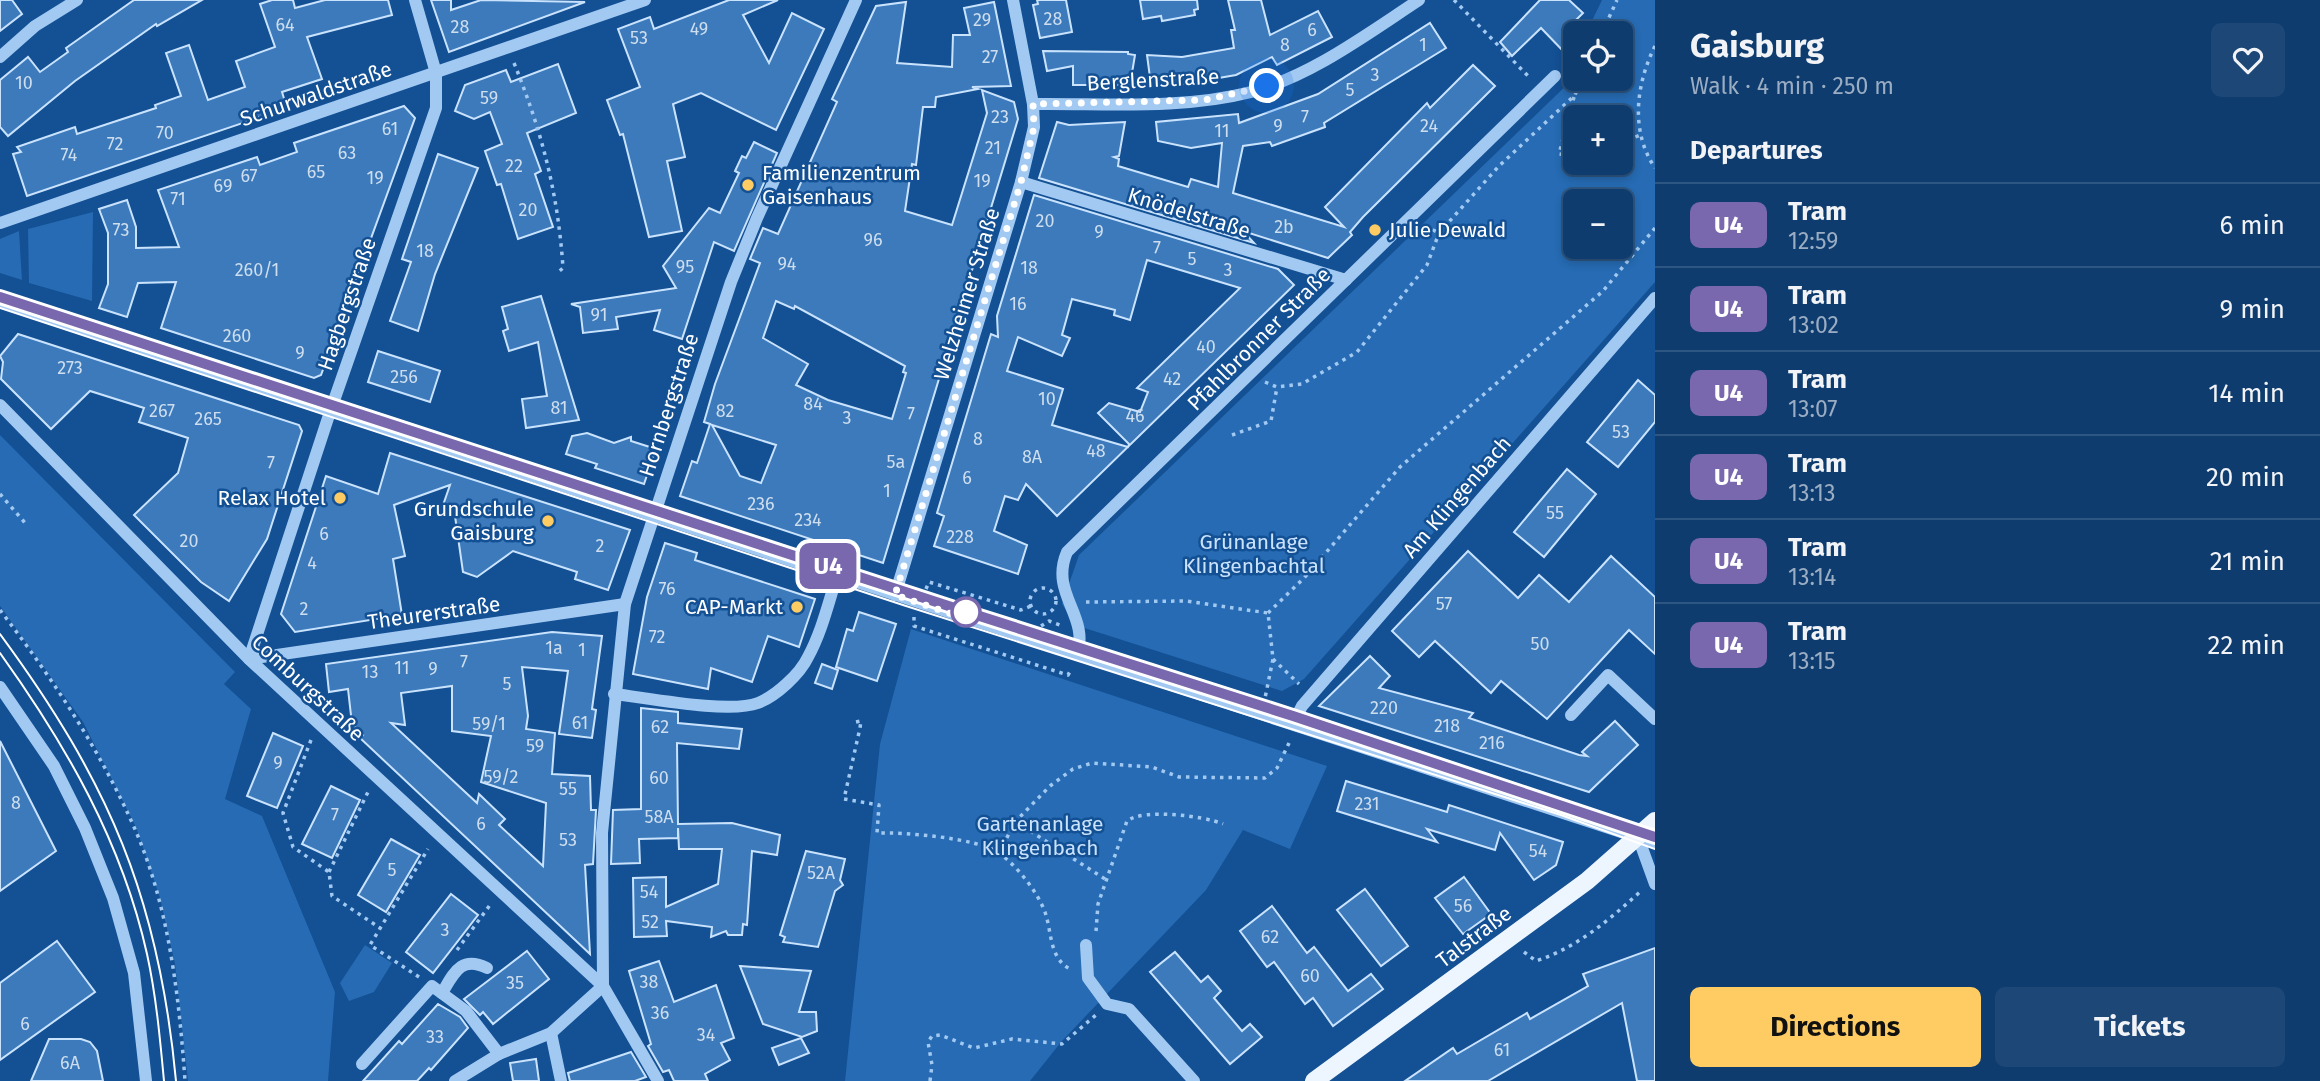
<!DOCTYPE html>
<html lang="en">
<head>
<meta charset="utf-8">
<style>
  :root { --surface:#0e3c6f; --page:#1c4777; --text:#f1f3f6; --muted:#9badc3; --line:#2e5682; --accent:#ffcc63 }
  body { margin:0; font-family:"Fira Sans",sans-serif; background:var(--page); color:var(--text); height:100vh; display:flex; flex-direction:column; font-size:26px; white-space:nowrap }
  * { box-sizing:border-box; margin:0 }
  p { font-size:23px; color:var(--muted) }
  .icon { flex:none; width:38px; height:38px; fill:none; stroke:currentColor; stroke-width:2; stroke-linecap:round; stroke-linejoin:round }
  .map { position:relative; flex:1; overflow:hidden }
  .drawer { display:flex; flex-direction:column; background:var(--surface); width:665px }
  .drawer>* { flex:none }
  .badge { padding:0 14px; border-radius:10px; font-size:24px; line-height:46px }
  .controls { position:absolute; left:1563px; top:21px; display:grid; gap:14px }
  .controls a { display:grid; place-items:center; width:70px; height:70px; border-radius:10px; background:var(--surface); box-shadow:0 4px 10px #0003,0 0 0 2px var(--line); font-size:35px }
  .you { position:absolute; width:35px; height:35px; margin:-18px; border:5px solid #fff; border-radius:50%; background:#1a73e8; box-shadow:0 0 0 10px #1a73e833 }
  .map>.badge { position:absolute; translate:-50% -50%; box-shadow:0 0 0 4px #fff }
  h2 { padding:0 35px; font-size:26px; line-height:63px }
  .round { display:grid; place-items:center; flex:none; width:74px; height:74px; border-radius:10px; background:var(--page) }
  .head { display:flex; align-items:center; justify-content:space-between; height:119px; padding:0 35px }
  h1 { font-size:33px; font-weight:700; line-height:52px }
  .action { display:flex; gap:14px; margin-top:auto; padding:14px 35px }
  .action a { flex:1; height:80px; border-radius:10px; background:var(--accent); color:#111; font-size:28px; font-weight:700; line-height:80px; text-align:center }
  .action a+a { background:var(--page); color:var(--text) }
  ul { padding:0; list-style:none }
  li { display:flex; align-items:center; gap:21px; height:84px; padding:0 35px; border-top:2px solid var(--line) }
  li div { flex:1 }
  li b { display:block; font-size:26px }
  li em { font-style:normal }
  li .badge { min-width:77px; font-weight:700; text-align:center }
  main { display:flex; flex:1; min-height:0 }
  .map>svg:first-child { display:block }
</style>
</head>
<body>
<main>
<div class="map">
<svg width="1655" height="1081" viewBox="0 0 1655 1081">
  <rect width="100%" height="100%" fill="#135094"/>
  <g fill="#266bb3" fill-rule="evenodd">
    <path d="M1602,0H1655V282L1304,679L1282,691L1075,625L1062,604L1079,555L1575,77L1620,79V33H1586ZM1575,117H1620V163H1575ZM1575,201H1620V247H1575Z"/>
    <path d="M93,212L92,301L29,283L28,229Z"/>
    <path d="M19,231L22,280L0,273V239Z"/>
    <path d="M0,435L235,672L224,684L251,709L225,799L262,816L335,992L328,1081H188L175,964L160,898L136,827L83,722L0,606Z"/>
    <path d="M911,629L1327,766L1290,849L1243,830L1206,890L1062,1041L1030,1081H845L880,744Z"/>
    <path d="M365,945L392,963L374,992L349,1001L340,983Z"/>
  </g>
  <g fill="#3c7abc" stroke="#cae3fd" stroke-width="2" fill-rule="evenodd">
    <path d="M0,0H12L22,14L0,31Z"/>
    <path d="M134,0H202L157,26L156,24L75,81L8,136L0,127V80L28,57L40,72L68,52L66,48Z"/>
    <path d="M272,0H293L295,8L325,0H388L392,15L307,37L322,79L282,92L287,108L27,196L13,154L21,152L17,147L75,127L77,134L156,108L155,105L181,96L166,53L189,45L208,100L245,87L236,61L275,47L260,4Z"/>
    <path d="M431,0H451V10L481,0L585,2L449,52Z"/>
    <path d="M729,0H778L743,15L769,63L792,13L824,29L776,130L701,93L673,104L685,157L667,161L682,231L649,237L623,134L620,135L607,100L640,87L618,29L650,17L654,29Z"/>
    <path d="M1037,0H1066L1072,32L1040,38L1033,5L1038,4Z"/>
    <path d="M1140,0H1197L1198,9L1194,10L1195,15L1162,21L1161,16L1143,19Z"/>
    <path d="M1228,0H1261L1270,35L1318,11L1332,37L1277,65L1272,57L1236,75L1178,85H1151L1147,55L1182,57L1234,48L1231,30H1235Z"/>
    <path d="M1540,0H1569L1583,13L1567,29L1575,37V45L1566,54L1541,28L1512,56L1500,42Z"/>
    <path d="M906,2L897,63L952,67L953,35H970L964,8L994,2L1011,86L972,87L978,89L936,97L935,107H923L916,165L912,164L905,211L952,225L987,113L982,90L1014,102L1018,119L883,563L680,496L692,461L697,463L710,424L704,422L715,384L760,263L750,259L763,228L778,234L837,102L832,99L876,6ZM776,301L794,309L795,306L905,366L903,372L906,373L892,419L828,400L796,385L808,364L763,338ZM712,425L776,445L761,483L740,476Z"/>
    <path d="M1430,23L1446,48L1324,123L1325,127L1272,146L1270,142L1243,146L1233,193L1344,227L1325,207L1427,103L1430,108L1473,65L1495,86L1363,217L1350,232L1352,235L1328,258L1243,231L1254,243L1039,178L1057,122L1069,125L1125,122L1119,156L1114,157L1119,159L1118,166L1188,187L1191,179L1218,187L1222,143L1191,148L1158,141L1156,122L1238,114L1239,123L1318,94Z"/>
    <path d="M1043,51L1128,52V54L1135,55L1130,85H1073V66L1047,71Z"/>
    <path d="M558,64L576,113L527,133L541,171L535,174L553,227L518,239L501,184L497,185L485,151L502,144L490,112L474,119L455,111L465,85L506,70L511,82Z"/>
    <path d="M404,106L415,118L321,375L314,378L161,328L176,282L138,283L127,317L99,308L108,284V233L99,209L127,200L136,227V248L179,247L158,190L257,157L260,165L297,152L294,143Z"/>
    <path d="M754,142L777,153L734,251L714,242L682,339L654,330L660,310L616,317L618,329L583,333L580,307L571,304L676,288L663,266L709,208L720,213L739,173L735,171L742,156L746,158Z"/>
    <path d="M438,154L478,168L435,274L418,331L390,321L411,262L402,259Z"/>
    <path d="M1034,195L1278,269L1294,285L1057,516L1026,484L1018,500L1005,496L994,531L1027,545L1018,574L934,546L944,516L937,513L991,334L998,337L997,316ZM1147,260L1240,288L1137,388L1148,392L1140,412L1109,403L1098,413L1129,444L1128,447L1052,425L1063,389L1007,371L1018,337L1062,356L1070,338L1062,335L1072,299L1115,310L1114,315L1130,320Z"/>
    <path d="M541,296L579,420L526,428L522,399L547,396L538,342L509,351L503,331L508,329L502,307Z"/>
    <path d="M18,334L299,425L302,431L267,539L229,601L201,582L134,515L178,473L188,438L139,422L144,408L90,391L51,429L1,379L3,362L0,356Z"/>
    <path d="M378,351L440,371L430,402L368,382Z"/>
    <path d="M1638,380L1655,395V422L1618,467L1587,442Z"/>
    <path d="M587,433L614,443L631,437V441L656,449L644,484L595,468L597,464L566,454L572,436Z"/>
    <path d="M390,453L630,530L608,590L575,579L577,572L513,551L477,577L463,572L455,516L441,511L450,485L394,505L405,556L393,559L402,615L295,632L281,614L326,476L378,494Z"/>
    <path d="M1567,469L1596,494L1544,557L1514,532Z"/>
    <path d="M665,543L697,553L695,560L815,599L799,647L768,636L752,682L711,668L708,689L633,674L647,597Z"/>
    <path d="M1468,551L1518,598L1539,575L1569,602L1611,556L1655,597V654L1629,630L1547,719L1501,681L1491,693L1435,641L1419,657L1392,631Z"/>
    <path d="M859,612L896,624L877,681L836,667L847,629L853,631Z"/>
    <path d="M552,632L602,636L592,709L596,710L592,738L559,734L568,671L522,667L528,716L526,729L555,733L552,774L590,776L591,810H596L593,864L585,865L590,954L360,738L363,735L352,724L348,689L329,692L326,664ZM452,686V731L491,736L481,782L546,803L543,866L499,825L505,819L479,794L477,803L391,723L405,725L401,693Z"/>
    <path d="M1370,656L1390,676L1379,688L1473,713L1469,718L1579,755L1587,756L1582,752L1615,721L1638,745L1589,792L1319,706Z"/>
    <path d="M822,664L838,670L832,689L815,683Z"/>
    <path d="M641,708L678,712V723L742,729L739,749L677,743L678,824L732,823L780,835L777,855L752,851L747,925L743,924L742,935H728L726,931L711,937L712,927L666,921L667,936L634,937L633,878L666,877V907L718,884L722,849H679L678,828V838L639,839L640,863L611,864L613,810L641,809Z"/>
    <path d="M273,733L303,746L277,808L247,796Z"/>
    <path d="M0,741L56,851L0,891Z"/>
    <path d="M1346,781L1447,812L1449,805L1563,842L1556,865L1534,880L1500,833L1495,850L1427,829L1437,842L1337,811Z"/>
    <path d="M331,786L360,800L332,858L302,844Z"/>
    <path d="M391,839L420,855L386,912L358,895Z"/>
    <path d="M806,851L845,859L840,880L843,885L835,891L818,947L783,942L785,937L780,935Z"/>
    <path d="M1464,877L1491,914L1463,934L1435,898Z"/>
    <path d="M1365,889L1408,946L1381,966L1337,910Z"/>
    <path d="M451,894L478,915L433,973L406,952Z"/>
    <path d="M1272,906L1307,953L1314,947L1348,991L1371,974L1383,989L1333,1026L1313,998L1305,1004L1274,962L1267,967L1240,931Z"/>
    <path d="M57,941L95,992L0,1060V983Z"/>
    <path d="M1655,948V1081H1637L1622,1003L1488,1081H1405L1453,1048L1457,1054L1527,1013L1530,1019L1588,986L1583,974Z"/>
    <path d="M527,951L549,979L493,1024L483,1012L480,1015L464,999Z"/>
    <path d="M1175,952L1201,982L1208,976L1221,991L1214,998L1242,1031L1250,1024L1262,1037L1230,1064L1150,972Z"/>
    <path d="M659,961L674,1002L716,985L734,1038L721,1043L730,1060L705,1074L708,1081H674L669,1070L663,1072L648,1046L651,1044L629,971Z"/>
    <path d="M740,966L811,971L799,1012H816L817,1031L802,1037L763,1024Z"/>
    <path d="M438,1004L460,1017L468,1028L431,1070L429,1068L417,1081H363L399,1041L402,1044Z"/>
    <path d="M801,1038L809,1053L779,1065L772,1048Z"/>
    <path d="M49,1039H81L90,1042L97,1051L103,1081H31Z"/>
    <path d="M631,1052L646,1077L635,1081H570L568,1073Z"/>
    <path d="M536,1059L539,1081H513L510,1063Z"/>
  </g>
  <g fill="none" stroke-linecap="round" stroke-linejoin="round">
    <g stroke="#a2c9f2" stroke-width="3.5" stroke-dasharray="3.5 5" stroke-linecap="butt">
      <path d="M1454,0L1530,78"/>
      <path d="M1602,33L1617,0"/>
      <path d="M1655,46C1636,84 1630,131 1655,168"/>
      <path d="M514,63C542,132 558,193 563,268L556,274"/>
      <path d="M1574,97L1559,154L1575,156"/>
      <path d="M1620,144L1640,135"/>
      <path d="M1425,226L1439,233"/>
      <path d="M1265,382L1277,387L1302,384L1357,352L1427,265L1439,233L1499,166L1575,95L1582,79"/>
      <path d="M1232,435L1271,421L1277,387"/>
      <path d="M0,494L26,524"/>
      <circle cx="1043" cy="601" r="13"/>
      <path d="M926,589L929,582L1021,610L1031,606"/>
      <path d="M1086,602L1186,601L1268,613L1273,659L1265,698"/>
      <path d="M0,610C52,678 99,748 134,827C169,906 179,996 185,1081"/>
      <path d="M1268,613L1304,578L1400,467L1603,291L1655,228"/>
      <path d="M914,617V626L1068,675L1071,670"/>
      <path d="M1041,626L1049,621L1060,625"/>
      <path d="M1273,659L1299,684"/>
      <path d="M856,722L861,721L860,728L844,799L879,805L877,833C903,832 978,838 999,853C1017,866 1037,891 1045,912C1052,932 1049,958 1070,969"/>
      <path d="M311,740L283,813L293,847L329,872L332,896L380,928"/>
      <path d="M1016,822L1105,879"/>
      <path d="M999,853L1015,822L1050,786L1073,769L1092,763L1152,767L1179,777L1265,778L1277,768L1290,741"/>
      <path d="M329,872L368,792"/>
      <path d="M1096,931L1098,904L1127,821C1143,808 1205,816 1223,824"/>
      <path d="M457,950L490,905"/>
      <path d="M1524,952L1536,961C1578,947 1609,920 1641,891"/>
      <path d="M419,977L370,945L428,849"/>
      <path d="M930,1081L932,1065L928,1042L932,1036L940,1035L974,1048L1012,1039L1062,1044L1096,1015"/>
    </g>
    <g stroke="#a2c9f2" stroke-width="12">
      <path d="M415,0L436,73V108L329,415L249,659L625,604"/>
      <path d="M0,57L35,26L77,0"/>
      <path d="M1033,104C1104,103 1181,110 1251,92C1311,76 1367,34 1419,0"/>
      <path d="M1021,182L1346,280"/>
      <path d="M0,223L645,0"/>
      <path d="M0,302L1655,843"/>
      <path d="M0,405L249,659L603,986"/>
      <path d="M895,595L1021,182L1034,127L1033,104L1013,0"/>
      <path d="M1077,655C1090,615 1049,594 1067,552L1555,76"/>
      <path d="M0,687L54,766L85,828L113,898L134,973L146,1081"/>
      <path d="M614,694C648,698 729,714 758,703C776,696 800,674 808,657C822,631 828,604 837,576"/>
      <path d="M1571,715L1608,675L1655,719"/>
      <path d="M1293,724L1302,706L1655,298"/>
      <path d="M1638,837L1655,884"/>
      <path d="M1086,945L1088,978L1107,1004L1129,1009L1194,1081"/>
      <path d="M442,993C454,973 461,955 487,968"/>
      <path d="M551,1033L561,1081"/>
      <path d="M362,1064L432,986L466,1011L499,1054"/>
      <path d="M455,1081L499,1054L551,1033L603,986"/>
      <path d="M658,1081L603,986L602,833L625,604L731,282L757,218L856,0"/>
    </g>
    <path stroke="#edf5ff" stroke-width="18" d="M1314,1081L1587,881L1655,821"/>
    <g stroke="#fff" stroke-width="2">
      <path d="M0,296L966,613L1293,716L1655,837"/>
      <path d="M0,308L906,606L1561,815L1655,849"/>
      <path d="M0,634C109,782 159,898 176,1081"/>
      <path d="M0,653C66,745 122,842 147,954C156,995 160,1038 164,1081"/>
    </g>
  </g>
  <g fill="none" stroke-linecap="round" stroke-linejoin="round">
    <defs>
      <path id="line" d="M0,297L967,612L1293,716L1655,837"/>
    </defs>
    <use href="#line" stroke="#fff" stroke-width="16"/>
    <use href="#line" stroke="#7a68ae" stroke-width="10"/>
    <path stroke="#fff" stroke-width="7" stroke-dasharray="0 12.6" d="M966,612L967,619L895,595L1021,182L1034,127L1033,104L1205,100L1267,86"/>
  </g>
  <g fill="#ffcc63" stroke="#135094" stroke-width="2.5">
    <circle cx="748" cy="185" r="7"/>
    <circle cx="1375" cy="230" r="7"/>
    <circle cx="340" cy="498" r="7"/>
    <circle cx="548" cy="521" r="7"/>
    <circle cx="797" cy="607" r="7"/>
  </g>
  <circle fill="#fff" stroke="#7a68ae" stroke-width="3.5" cx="966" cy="612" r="14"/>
  <g text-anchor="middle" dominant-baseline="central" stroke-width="5" stroke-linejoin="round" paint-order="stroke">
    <g font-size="18" fill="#cedeee">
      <text x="1053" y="19">28</text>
      <text x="982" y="20">29</text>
      <text x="285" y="25">64</text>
      <text x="460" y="27">28</text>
      <text x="699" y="29">49</text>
      <text x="1312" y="30">6</text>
      <text x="639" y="38">53</text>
      <text x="1285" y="45">8</text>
      <text x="1423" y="45">1</text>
      <text x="990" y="57">27</text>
      <text x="1375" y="75">3</text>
      <text x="24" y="83">10</text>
      <text x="1350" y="90">5</text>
      <text x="489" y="98">59</text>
      <text x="1000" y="117">23</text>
      <text x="1305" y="117">7</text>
      <text x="1278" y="126">9</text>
      <text x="1429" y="126">24</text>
      <text x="390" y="129">61</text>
      <text x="1222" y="131">11</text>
      <text x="165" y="133">70</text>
      <text x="115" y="144">72</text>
      <text x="993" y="148">21</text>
      <text x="347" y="153">63</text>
      <text x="69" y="155">74</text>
      <text x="514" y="166">22</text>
      <text x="316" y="172">65</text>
      <text x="249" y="176">67</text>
      <text x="375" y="178">19</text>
      <text x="982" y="181">19</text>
      <text x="223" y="186">69</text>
      <text x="178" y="199">71</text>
      <text x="528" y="210">20</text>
      <text x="1045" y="221">20</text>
      <text x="1284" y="227">2b</text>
      <text x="121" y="230">73</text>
      <text x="1099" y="232">9</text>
      <text x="873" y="240">96</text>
      <text x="1157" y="248">7</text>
      <text x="425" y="251">18</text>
      <text x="1192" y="259">5</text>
      <text x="787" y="264">94</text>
      <text x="685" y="267">95</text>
      <text x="1029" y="268">18</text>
      <text x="257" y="270">260/1</text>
      <text x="1228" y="270">3</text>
      <text x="1018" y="304">16</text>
      <text x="599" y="315">91</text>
      <text x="237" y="336">260</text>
      <text x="1206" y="347">40</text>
      <text x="300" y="353">9</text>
      <text x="70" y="368">273</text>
      <text x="404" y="377">256</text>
      <text x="1172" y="379">42</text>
      <text x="1047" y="399">10</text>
      <text x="813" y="404">84</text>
      <text x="559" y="408">81</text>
      <text x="162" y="411">267</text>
      <text x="725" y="411">82</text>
      <text x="911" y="414">7</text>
      <text x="1135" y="416">46</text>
      <text x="847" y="418">3</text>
      <text x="208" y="419">265</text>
      <text x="1621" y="432">53</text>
      <text x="978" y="439">8</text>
      <text x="1096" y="451">48</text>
      <text x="1032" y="457">8A</text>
      <text x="896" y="462">5a</text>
      <text x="271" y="463">7</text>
      <text x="967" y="478">6</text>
      <text x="887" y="491">1</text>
      <text x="761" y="504">236</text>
      <text x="1555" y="513">55</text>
      <text x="808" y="520">234</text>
      <text x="324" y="534">6</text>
      <text x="960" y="537">228</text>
      <text x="189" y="541">20</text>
      <text x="600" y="546">2</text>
      <text x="312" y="563">4</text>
      <text x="667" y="589">76</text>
      <text x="1444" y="604">57</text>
      <text x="304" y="609">2</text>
      <text x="657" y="637">72</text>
      <text x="1540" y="644">50</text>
      <text x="554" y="648">1a</text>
      <text x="582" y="650">1</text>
      <text x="464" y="662">7</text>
      <text x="402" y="668">11</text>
      <text x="433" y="669">9</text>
      <text x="370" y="672">13</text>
      <text x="507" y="684">5</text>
      <text x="1384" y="708">220</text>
      <text x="580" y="723">61</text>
      <text x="489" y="724">59/1</text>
      <text x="1447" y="726">218</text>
      <text x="660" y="727">62</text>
      <text x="1492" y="743">216</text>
      <text x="535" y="746">59</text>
      <text x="278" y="763">9</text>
      <text x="501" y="777">59/2</text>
      <text x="659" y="778">60</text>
      <text x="568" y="789">55</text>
      <text x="16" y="803">8</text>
      <text x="1367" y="804">231</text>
      <text x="335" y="815">7</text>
      <text x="659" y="817">58A</text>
      <text x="481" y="824">6</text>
      <text x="568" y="840">53</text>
      <text x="1538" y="851">54</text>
      <text x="392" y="870">5</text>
      <text x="821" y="873">52A</text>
      <text x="649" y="892">54</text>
      <text x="1463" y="906">56</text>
      <text x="650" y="922">52</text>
      <text x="445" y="930">3</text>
      <text x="1270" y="937">62</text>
      <text x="1310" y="976">60</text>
      <text x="649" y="982">38</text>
      <text x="515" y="983">35</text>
      <text x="660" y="1013">36</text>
      <text x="25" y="1024">6</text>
      <text x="706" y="1035">34</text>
      <text x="435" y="1037">33</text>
      <text x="1502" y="1050">61</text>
      <text x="70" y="1063">6A</text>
    </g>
    <g font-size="21" fill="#fff" stroke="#135094">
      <text transform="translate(1153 80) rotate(-3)">Berglenstraße</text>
      <text transform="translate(316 94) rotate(-19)">Schurwaldstraße</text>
      <text transform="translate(1189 213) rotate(17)">Knödelstraße</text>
      <text transform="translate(967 294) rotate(-73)">Welzheimer Straße</text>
      <text transform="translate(347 304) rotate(-71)">Hagbergstraße</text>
      <text transform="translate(1259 339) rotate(-45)">Pfahlbronner Straße</text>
      <text transform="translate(669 405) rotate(-72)">Hornbergstraße</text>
      <text transform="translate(1457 497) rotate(-49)">Am Klingenbach</text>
      <text transform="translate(434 613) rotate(-8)">Theurerstraße</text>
      <text transform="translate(308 688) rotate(43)">Comburgstraße</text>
      <text transform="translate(1474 937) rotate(-37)">Talstraße</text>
    </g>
    <g font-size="21" fill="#fff" stroke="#135094" text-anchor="end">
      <text x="762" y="173" text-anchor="start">Familienzentrum<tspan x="762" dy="24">Gaisenhaus</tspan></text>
      <text x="1389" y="230" text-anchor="start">Julie Dewald</text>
      <text x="326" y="498">Relax Hotel</text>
      <text x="534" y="509">Grundschule<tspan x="534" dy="24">Gaisburg</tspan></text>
      <text x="783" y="607">CAP-Markt</text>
    </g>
    <g font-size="21" fill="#cae3fd" stroke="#135094">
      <text x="1254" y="542">Grünanlage<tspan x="1254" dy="24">Klingenbachtal</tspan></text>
      <text x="1040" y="824">Gartenanlage<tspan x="1040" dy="24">Klingenbach</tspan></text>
    </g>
  </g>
</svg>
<div class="controls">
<a><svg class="icon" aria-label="locate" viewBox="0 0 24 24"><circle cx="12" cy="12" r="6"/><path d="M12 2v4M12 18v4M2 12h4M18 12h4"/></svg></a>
<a>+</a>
<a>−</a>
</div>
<div class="you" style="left:1267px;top:86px"></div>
<b class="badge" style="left:828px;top:566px;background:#7a68ae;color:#fff">U4</b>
</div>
<section class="drawer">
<div class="head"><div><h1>Gaisburg</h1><p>Walk · 4 min · 250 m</p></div><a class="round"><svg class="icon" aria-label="heart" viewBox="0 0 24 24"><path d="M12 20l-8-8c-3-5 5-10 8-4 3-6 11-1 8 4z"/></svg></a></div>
<h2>Departures</h2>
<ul>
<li><span class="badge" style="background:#7a68ae;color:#fff">U4</span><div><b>Tram</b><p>12:59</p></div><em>6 min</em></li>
<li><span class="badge" style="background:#7a68ae;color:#fff">U4</span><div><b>Tram</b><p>13:02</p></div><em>9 min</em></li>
<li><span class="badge" style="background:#7a68ae;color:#fff">U4</span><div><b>Tram</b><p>13:07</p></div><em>14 min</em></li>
<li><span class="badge" style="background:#7a68ae;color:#fff">U4</span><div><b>Tram</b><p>13:13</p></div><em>20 min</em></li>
<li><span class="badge" style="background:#7a68ae;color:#fff">U4</span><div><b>Tram</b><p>13:14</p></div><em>21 min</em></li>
<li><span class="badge" style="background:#7a68ae;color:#fff">U4</span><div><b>Tram</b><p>13:15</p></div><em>22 min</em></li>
</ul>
<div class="action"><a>Directions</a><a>Tickets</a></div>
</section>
</main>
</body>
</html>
